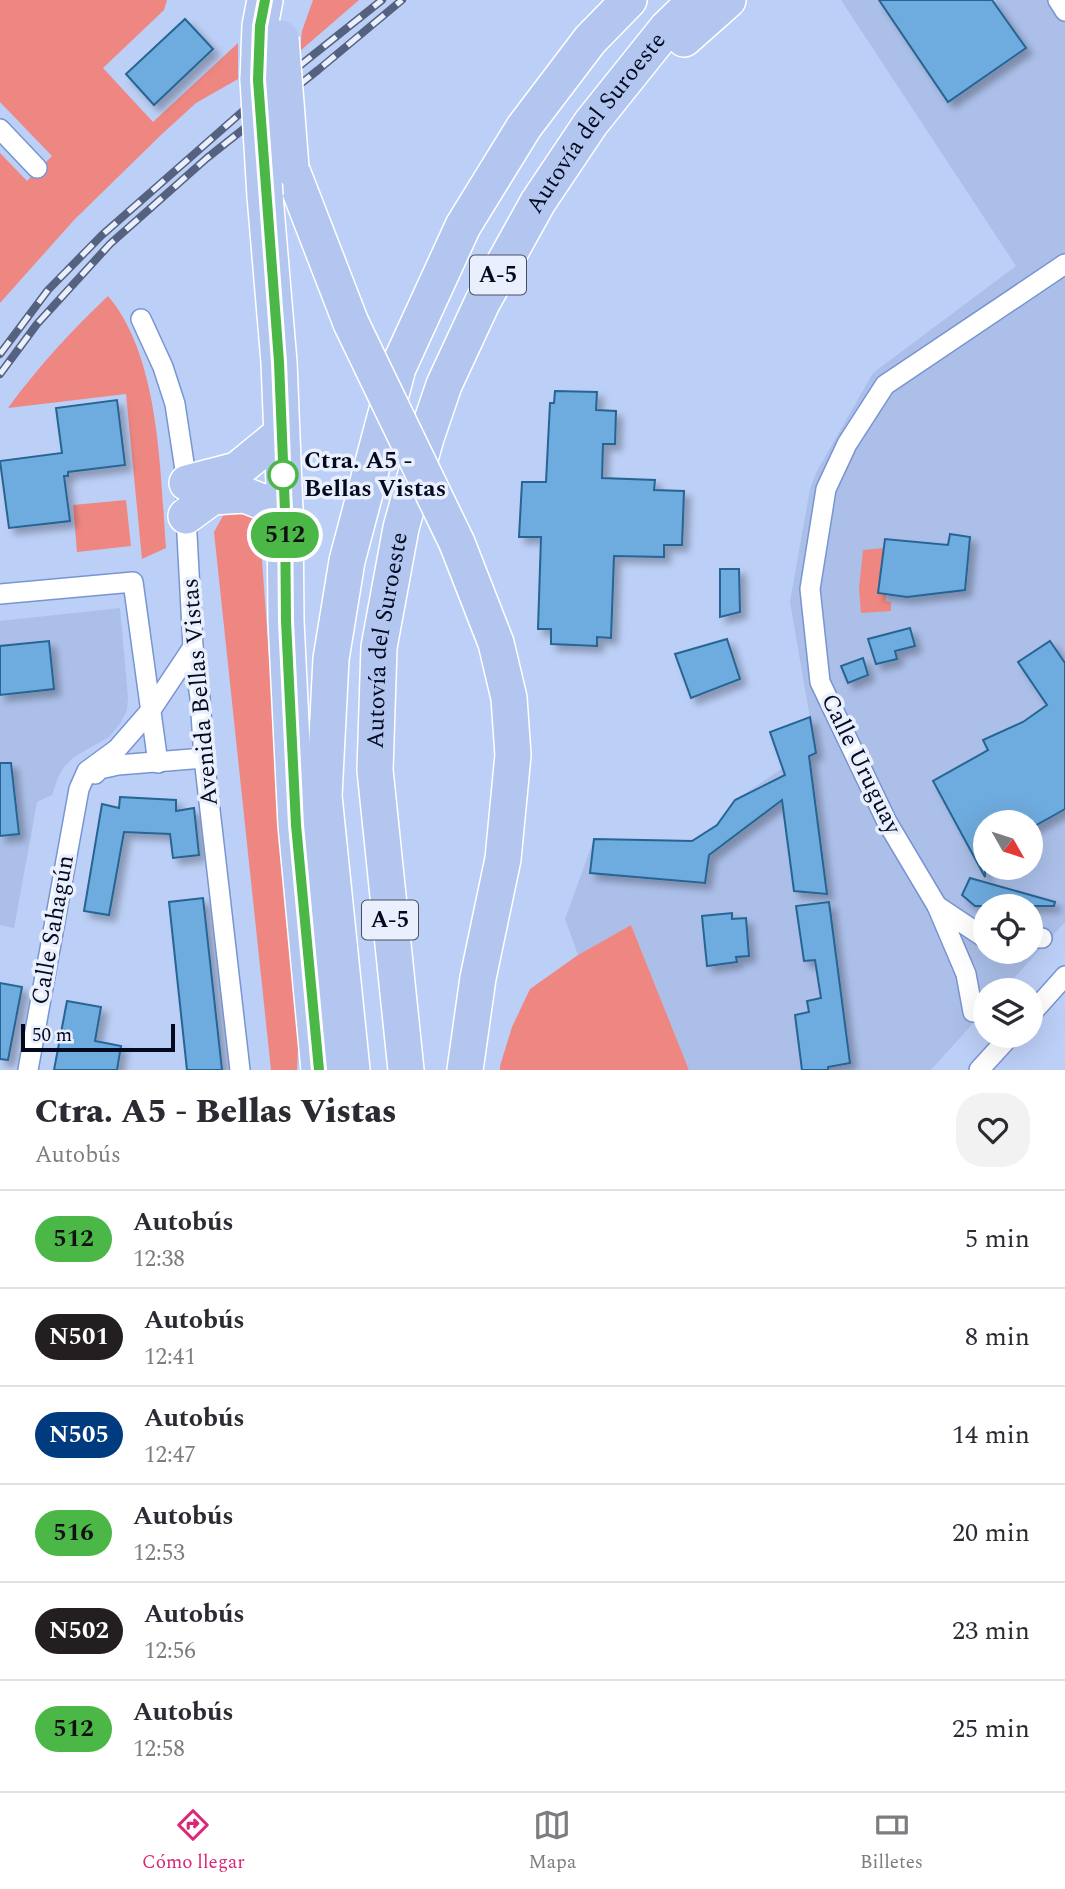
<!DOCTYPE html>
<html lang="es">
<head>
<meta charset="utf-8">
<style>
  :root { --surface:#fff; --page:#f2f2f3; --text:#2b2b33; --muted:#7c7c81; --line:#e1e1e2; --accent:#db2777 }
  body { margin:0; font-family:Spectral,serif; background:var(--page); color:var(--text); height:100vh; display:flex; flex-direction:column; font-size:26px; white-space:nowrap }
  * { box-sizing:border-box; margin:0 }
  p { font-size:23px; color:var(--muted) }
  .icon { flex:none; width:38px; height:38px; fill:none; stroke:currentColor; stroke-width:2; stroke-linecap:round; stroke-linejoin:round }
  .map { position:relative; height:1070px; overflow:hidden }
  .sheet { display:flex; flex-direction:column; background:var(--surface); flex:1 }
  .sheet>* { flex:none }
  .badge { padding:0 14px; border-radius:23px; font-size:24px; line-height:46px }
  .needle { width:46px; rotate:129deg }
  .tools { position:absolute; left:973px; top:810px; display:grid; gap:14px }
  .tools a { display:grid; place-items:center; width:70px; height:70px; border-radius:50%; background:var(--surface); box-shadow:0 7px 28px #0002; font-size:35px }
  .scale { position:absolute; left:21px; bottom:18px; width:154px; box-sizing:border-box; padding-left:7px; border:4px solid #030a20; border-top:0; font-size:19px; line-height:24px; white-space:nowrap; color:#030a20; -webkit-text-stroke:5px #e9effd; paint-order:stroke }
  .map>.badge { position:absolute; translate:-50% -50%; box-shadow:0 0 0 4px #fff }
  .round { display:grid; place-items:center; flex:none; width:74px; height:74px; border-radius:28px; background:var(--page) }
  .headline { display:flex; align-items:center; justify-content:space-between; height:119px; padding:0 35px }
  h1 { font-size:33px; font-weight:800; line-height:52px }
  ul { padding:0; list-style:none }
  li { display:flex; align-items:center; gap:21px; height:98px; padding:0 35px; border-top:2px solid var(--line) }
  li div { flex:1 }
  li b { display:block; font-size:26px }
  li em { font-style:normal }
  li .badge { min-width:77px; font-weight:700; text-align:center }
  .menu { display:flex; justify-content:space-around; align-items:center; height:98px; border-top:2px solid var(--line); background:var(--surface); font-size:19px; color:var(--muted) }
  .menu a { display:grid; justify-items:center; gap:4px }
  .menu .active { color:var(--accent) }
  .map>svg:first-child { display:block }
</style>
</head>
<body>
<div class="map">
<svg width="1065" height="1070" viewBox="0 0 1065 1070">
  <defs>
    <filter id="shadow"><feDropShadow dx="6" dy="6" stdDeviation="3.5" flood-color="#0004"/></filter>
  </defs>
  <rect width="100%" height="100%" fill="#bccff6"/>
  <g fill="#abbfe9" fill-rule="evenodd">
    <path d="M841,0H1065V922L1003,990H985V1010L931,1070H689L631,925L578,955L565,919L594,839L692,841L717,825L735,800L783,768L816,753L790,602L810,489L817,471L873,373L1016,266ZM985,822H1031V868H985ZM985,906H1031V952H985Z"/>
    <path d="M120,608L128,697L127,710L120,724L109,737L74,757L64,767L58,777L52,795L37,802L14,928L0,925V621Z"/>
  </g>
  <g fill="#ee8781">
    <path d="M0,0H167L164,10L103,68L153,122L238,43V79L196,103L162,134L74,220L0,303V153L27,181L52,156L0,102Z"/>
    <path d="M313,0H359L300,51L302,31Z"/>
    <path d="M108,296C160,357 160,471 166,548L142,559L126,394L8,408C38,367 71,331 108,296Z"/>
    <path d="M126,500L131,546L77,552L73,505Z"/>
    <path d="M229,505L252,507L259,520L278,777L299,1029L297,1070H271L214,532Z"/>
    <path d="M884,548L878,593L886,594V601L891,602V611L861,613L859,588L863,550Z"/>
    <path d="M631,925L689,1070H500V1066L512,1027L530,989L578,955Z"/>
  </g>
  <g fill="#6eabde" stroke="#276593" stroke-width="2" filter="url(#shadow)">
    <path d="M879,0H992L1026,48L948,102Z"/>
    <path d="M185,19L213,49L154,105L126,74Z"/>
    <path d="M555,391L597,392L596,410L616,411L615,444H603L602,478L655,480L654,490L684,491L682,545H664V557L614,556L611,638L597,637V646L551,644V629H538L541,537H519L522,482H546L550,403H554Z"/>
    <path d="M117,400L125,465L68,472V476H64L70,521L9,528L0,461L62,453L56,408Z"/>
    <path d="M950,534L970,537L965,590L907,597L878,593L885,539L948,545Z"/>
    <path d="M720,569H739L740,612L720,617Z"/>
    <path d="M910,628L915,646L895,651L897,659L876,664L868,639Z"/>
    <path d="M727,639L740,679L691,698L675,654Z"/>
    <path d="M49,641L54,689L0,695V646Z"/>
    <path d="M1050,641L1065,663V809L1031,828V822H985V877L933,781L988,750L983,740L1023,722L1047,705L1018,662Z"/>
    <path d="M863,658L868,675L848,683L841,666Z"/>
    <path d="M810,717L816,753L809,756L827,894L794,891L782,800L709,855L705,883L590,873L594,839L692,841L717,825L735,800L785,775L770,732Z"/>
    <path d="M0,763H11L19,834L0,836Z"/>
    <path d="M120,797L176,800V811L194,808L199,855L173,858L170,834L124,832L109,915L84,911L102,804L119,808Z"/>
    <path d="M970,878L1055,902L1054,906H975L962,895Z"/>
    <path d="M203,898L222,1070H187L169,902Z"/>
    <path d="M829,902L850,1063L828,1067V1070H802L795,1015L809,1012L807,1001L821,998L815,960L804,961L796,906Z"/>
    <path d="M732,913V919L746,918L749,956L736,957L737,962L707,966L702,916Z"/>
    <path d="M0,983L22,987L8,1060L0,1059Z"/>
    <path d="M67,1001L101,1007L95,1041L121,1046L117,1070H54Z"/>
  </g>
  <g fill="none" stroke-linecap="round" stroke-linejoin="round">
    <defs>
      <g id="street">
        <path d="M1058,0L1065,11"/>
        <path d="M0,129L37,168"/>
        <path d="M141,319L163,367L175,404L187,483L186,516L193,647L200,698L204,758L240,1070"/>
        <path d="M0,594L133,582L158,763"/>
        <path d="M95,774L100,769L118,765L204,758"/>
        <path d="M937,906L887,822L820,682L810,589L826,489L847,444L885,385L1065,264"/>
        <path d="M1031,938H1042"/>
        <path d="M973,1012L966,974L937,906L985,938"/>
        <path d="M1031,1014L1065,976"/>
        <path d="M28,1070L79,789L87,771L117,749L151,710L193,647"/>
        <path d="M979,1070L1010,1036"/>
      </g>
      <g id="highway">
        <path d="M684,39L728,0"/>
        <path d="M258,80L260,26L265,0"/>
        <path d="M291,168L351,323"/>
        <path d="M265,196L279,362L285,511L286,621L296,825L319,1070"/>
        <path d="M187,483L237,470L281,434"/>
        <path d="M186,516L212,497L245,495L285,511"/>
        <path d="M457,543L496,643L509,698L513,755L503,859L478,978L465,1070"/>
        <path d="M352,1070L324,796L331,659L347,561L398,368L463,226L524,127L590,40L629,0"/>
        <path id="s1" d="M406,1070L375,770L379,647L401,528L426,438L444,385L482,303L538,202L591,123L667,28L696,0"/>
      </g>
    </defs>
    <use href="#street" stroke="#7895d2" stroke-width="22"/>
    <use href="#highway" stroke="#fff" stroke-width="38"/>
    <use href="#street" stroke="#fff" stroke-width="19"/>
    <use href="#highway" stroke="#b2c6ef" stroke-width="35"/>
    <defs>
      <g id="rail">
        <path d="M0,354L48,290L102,235L243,111L382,0"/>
        <path d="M0,374L37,324L110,244L207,158L318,70L402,0"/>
      </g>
    </defs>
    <use href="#rail" stroke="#55627f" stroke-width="8"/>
    <use href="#rail" stroke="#e9effd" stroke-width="5" stroke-dasharray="16" stroke-linecap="butt"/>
    <defs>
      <g id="highway-bridge">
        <path d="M281,38L291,168"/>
        <path d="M258,80L265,196"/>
        <path d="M351,323L457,543"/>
      </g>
    </defs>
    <use href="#highway-bridge" stroke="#fff" stroke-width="38" stroke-linecap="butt"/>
    <use href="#highway-bridge" stroke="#b2c6ef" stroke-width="35"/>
  </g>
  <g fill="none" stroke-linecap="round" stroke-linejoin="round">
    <defs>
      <path id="line" d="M265,0L260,26L258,80L279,362L285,511L286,621L296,825L319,1070"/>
    </defs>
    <use href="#line" stroke="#fff" stroke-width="16"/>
    <use href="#line" stroke="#4ab747" stroke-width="10"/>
  </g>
  <circle fill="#fff" stroke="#4ab747" stroke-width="3.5" cx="283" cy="475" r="14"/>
  <g text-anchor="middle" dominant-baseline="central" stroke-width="7" stroke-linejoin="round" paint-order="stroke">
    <g fill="#e9effd" stroke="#484f62" stroke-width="2">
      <rect x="470" y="255.5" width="56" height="39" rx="5"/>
      <rect x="362" y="900.5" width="56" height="39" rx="5"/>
    </g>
    <g font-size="23" font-weight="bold" fill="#030a20">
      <text x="498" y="275">A-5</text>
      <text x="390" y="920">A-5</text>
    </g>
    <g font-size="24" fill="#030a20" stroke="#e9effd">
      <text stroke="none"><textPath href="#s1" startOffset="999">Autovía del Suroeste</textPath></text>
      <text stroke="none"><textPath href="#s1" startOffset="432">Autovía del Suroeste</textPath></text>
      <text transform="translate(200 692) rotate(-95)">Avenida Bellas Vistas</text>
      <text transform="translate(861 764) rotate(64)">Calle Uruguay</text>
      <text transform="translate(53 930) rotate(-80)">Calle Sahagún</text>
    </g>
    <g font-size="24" font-weight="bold" fill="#030a20" stroke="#e9effd" text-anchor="start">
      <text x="304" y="461">Ctra. A5 -<tspan x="304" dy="28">Bellas Vistas</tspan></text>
    </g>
  </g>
</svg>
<div class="tools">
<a><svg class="needle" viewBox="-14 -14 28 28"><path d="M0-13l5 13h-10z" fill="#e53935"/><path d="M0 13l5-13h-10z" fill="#7c7c81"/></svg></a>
<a><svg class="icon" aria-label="locate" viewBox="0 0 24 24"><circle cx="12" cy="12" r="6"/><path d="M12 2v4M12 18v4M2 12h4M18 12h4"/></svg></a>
<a><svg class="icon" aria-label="layers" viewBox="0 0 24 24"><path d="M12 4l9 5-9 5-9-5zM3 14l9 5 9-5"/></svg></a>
</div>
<div class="scale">50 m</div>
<b class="badge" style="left:285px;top:535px;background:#4ab747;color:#111">512</b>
</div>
<section class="sheet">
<div class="headline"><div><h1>Ctra. A5 - Bellas Vistas</h1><p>Autobús</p></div><a class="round"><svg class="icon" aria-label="heart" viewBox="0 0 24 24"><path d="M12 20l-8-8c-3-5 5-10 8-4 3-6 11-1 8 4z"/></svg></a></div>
<ul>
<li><span class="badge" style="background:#4ab747;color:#111">512</span><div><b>Autobús</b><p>12:38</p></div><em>5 min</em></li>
<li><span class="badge" style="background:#231f20;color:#fff">N501</span><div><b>Autobús</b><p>12:41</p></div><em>8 min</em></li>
<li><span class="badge" style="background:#003b80;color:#fff">N505</span><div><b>Autobús</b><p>12:47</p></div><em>14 min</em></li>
<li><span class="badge" style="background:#4ab747;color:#111">516</span><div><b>Autobús</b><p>12:53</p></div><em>20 min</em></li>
<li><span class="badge" style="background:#231f20;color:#fff">N502</span><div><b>Autobús</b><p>12:56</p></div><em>23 min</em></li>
<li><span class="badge" style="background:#4ab747;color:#111">512</span><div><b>Autobús</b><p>12:58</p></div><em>25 min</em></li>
</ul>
</section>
<nav class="menu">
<a class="active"><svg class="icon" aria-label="directions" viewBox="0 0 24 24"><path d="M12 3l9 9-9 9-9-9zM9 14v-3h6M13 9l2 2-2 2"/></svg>Cómo llegar</a>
<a><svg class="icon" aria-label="map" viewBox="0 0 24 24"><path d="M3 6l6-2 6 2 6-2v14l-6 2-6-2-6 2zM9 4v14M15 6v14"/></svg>Mapa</a>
<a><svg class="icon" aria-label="tickets" viewBox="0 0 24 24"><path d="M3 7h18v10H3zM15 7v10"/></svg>Billetes</a>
</nav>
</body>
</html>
